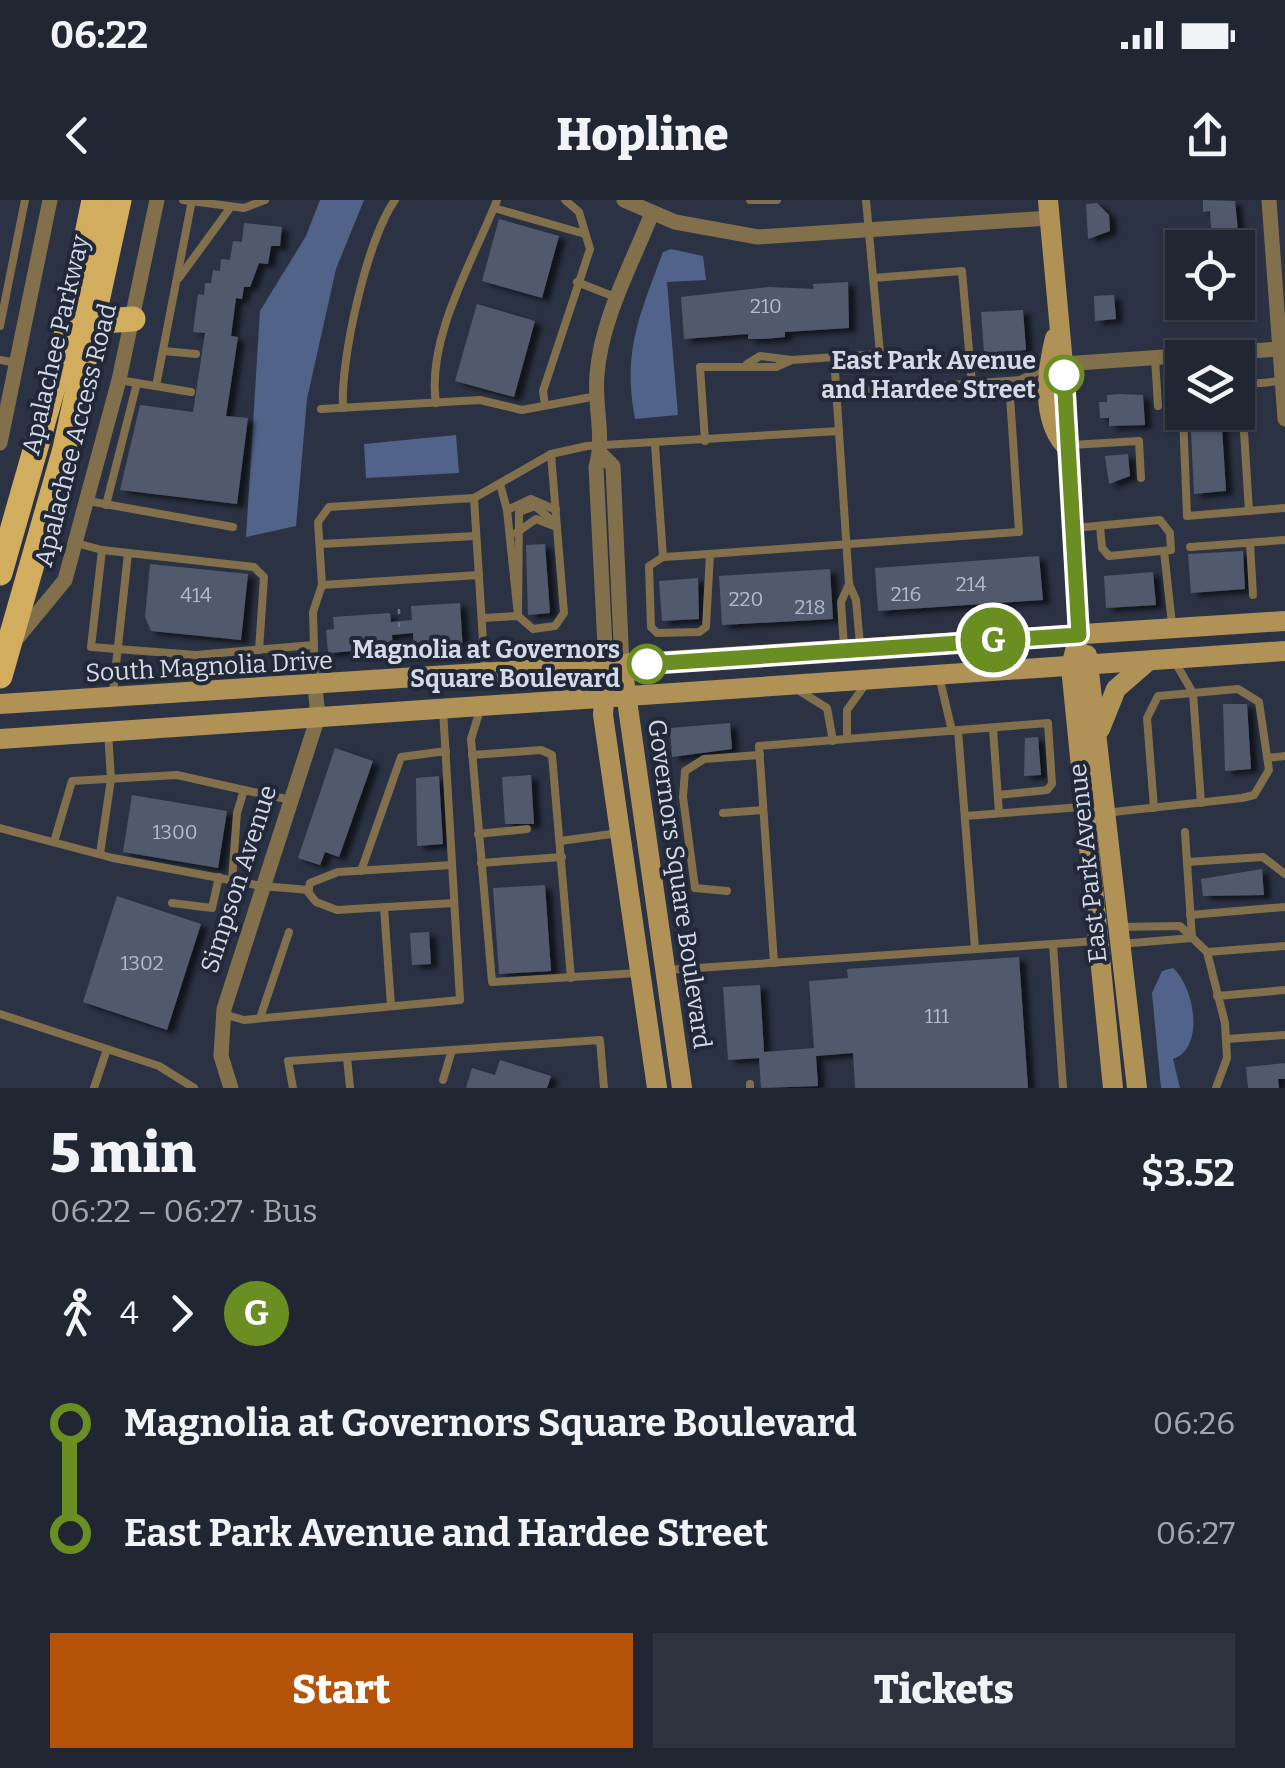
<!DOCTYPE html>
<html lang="en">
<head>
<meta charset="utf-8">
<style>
  :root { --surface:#202632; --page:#2d323e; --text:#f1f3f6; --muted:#a2a5ac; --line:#3d434d; --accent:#b45309 }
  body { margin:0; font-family:Bitter,serif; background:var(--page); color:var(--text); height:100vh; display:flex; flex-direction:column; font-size:38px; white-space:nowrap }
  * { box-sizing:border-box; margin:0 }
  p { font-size:32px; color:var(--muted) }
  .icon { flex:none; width:55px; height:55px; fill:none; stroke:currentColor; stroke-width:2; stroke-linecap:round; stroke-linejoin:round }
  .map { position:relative; height:888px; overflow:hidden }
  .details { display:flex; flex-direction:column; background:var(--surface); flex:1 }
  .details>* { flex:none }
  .badge { padding:0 20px; border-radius:32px; font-size:35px; line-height:65px }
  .tools { position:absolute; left:1165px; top:30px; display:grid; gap:20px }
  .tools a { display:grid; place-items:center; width:90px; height:90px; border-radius:0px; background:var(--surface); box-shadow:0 2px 8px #0004,0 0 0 2px var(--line); font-size:50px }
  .map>.badge { position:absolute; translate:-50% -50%; box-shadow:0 0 0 5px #fff }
  .legs { display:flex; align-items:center; gap:15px; height:110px; padding:0 50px; font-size:32px }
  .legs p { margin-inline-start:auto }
  .overview { display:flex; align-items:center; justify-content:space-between; height:170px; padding:0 50px }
  h1 { font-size:55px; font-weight:800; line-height:75px }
  .button { display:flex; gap:20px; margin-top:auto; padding:20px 50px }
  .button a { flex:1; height:115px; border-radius:0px; background:var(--accent); color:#fff; font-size:40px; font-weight:800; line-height:115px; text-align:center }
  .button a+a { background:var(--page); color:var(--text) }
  ul { padding:0 50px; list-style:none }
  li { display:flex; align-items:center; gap:35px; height:110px; font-size:38px }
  li i { display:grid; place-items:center; width:15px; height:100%; margin:0 12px; background:currentColor }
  li i::after { content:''; width:25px; height:25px; margin:-12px; border:8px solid; border-radius:50%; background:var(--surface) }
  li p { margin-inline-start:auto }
  li:first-child i { background:linear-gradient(#0000 50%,currentColor 0) }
  li:last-child i { background:linear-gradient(currentColor 50%,#0000 0) }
  .status { display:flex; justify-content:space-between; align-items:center; height:70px; padding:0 50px; background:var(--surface); direction:ltr }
  .status svg { height:28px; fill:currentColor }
  header { display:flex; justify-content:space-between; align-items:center; height:130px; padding:0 50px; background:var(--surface); font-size:45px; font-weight:800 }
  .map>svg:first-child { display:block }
</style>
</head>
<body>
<div class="status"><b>06:22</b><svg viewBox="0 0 49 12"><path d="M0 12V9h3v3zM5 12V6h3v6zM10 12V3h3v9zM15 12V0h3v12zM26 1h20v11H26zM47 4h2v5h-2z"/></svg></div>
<header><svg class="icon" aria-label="back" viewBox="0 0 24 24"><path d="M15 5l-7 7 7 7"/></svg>Hopline<svg class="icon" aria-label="share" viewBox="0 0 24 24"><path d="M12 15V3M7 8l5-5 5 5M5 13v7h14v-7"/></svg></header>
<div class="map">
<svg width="1285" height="888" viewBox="0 0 1285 888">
  <defs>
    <filter id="shadow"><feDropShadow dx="7" dy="4" stdDeviation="2.5" flood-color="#0009"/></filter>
  </defs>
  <rect width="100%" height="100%" fill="#2a3243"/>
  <path fill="#52638a" d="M320,0H364L336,69L307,199L296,326L246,337L260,111L306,36Z"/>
  <g fill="#51638a">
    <path d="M671,49L703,56L706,80L667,82L678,215L635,219C622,152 640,114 663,52Z"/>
    <path d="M456,235L459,273L366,278L364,244Z"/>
    <path d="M1173,768C1195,788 1205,848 1173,859L1180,888H1161L1152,793L1162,771Z"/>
  </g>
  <g fill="#515a6d" filter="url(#shadow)">
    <path d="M1203,0L1235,1L1239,41L1212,43L1210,11L1203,12Z"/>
    <path d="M1097,3L1109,15L1110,31L1088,39L1086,4Z"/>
    <path d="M499,19L559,36L542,98L482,81Z"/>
    <path d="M244,23L282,27L280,46H271L268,64L259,63L250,87H244L242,99L236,98L231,136L238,137L226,216L248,218L237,304L120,290L140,205L193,212L205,133L193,132L198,94L204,95L205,83H211L213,70L220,71L221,59L230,60L233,41L242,42Z"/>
    <path d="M848,82L849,128L785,132V137L764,139H748V134L684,139L681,97L769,87L814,89L813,84Z"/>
    <path d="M1114,95L1116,119L1095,121L1094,96Z"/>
    <path d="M477,104L535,121L514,197L455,181Z"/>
    <path d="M1023,110L1026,150L984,153L981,112Z"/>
    <path d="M1120,194L1143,195L1145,225L1109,226V218H1100L1099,202H1107V195Z"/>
    <path d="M1190,212H1221L1226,291L1194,294Z"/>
    <path d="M1128,254L1130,276L1109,284L1105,256Z"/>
    <path d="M545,344L550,413L528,415L526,345Z"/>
    <path d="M1243,351L1245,389L1191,393L1188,354Z"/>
    <path d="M1039,356L1043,400L878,411L875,368Z"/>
    <path d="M150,364L248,374L241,440L151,431L145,417Z"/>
    <path d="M830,369L833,419L722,425L719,376Z"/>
    <path d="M1153,372L1156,405L1106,408L1104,376Z"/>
    <path d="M698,378L699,419L662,421L659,381Z"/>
    <path d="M460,403L463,452L414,455L413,433L392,435L393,448L328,453L326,430L334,429L333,417L390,413L391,422L412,420L411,406Z"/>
    <path d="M1223,504H1247L1251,569L1225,571Z"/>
    <path d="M730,523L732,549L672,557L670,528Z"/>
    <path d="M1038,537L1041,575L1024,576L1025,538Z"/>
    <path d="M335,548L373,561L339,657L325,652L320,665L298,658Z"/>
    <path d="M531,575L534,624H505L502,577Z"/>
    <path d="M439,576L443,644L417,646L416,578Z"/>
    <path d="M132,595L227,611L218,668L123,652Z"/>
    <path d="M1262,669L1264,695L1203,696L1201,679Z"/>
    <path d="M545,685L551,771L499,774L493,688Z"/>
    <path d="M117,696L201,724L167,830L83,802Z"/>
    <path d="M429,732L431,764L412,765L410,733Z"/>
    <path d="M1019,757L1028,888H855L853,853L816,856L818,886L761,888L759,858L728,860L723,787L760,785L764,852L814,848L809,781L848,778L847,769Z"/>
    <path d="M500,860L551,876L547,888H466L472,868L495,875Z"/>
    <path d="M1285,863V879H1278L1279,888H1248L1246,867Z"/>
  </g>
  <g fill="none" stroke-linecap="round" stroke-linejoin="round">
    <path stroke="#6d7382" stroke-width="2.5" stroke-dasharray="5 8" stroke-linecap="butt" d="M399,427V403"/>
    <g stroke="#82704c" stroke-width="8">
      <path d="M183,0L244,8L265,0"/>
      <path d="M750,0H777"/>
      <path d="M494,8L585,34"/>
      <path d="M179,78L230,8"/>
      <path d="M873,78L962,71L972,184"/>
      <path d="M577,82L615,97"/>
      <path d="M0,126L25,0"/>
      <path d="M163,151L196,154"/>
      <path d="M834,157L849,384L856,400L860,445"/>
      <path d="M1155,158L1158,206"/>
      <path d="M0,160L17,163"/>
      <path d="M747,164L760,156L792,160"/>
      <path d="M119,180L191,192"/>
      <path d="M1241,184L1249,311"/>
      <path d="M1238,185L1282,181"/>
      <path d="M156,186L192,0"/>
      <path d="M1182,189L1187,316L1285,308"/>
      <path d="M836,193L1020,180L1048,166"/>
      <path d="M436,203C426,138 474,59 497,0"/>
      <path d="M545,205L543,191L590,49L579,12L565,0"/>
      <path d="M343,208C340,160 367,39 395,0"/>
      <path d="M321,209L480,200L522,210L597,196"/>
      <path d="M705,241L700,167H776L792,160L880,154L866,0"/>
      <path d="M655,245L663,357"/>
      <path d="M1071,245L1139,241L1141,278"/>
      <path d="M500,284L507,310L518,416L533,429L555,426L564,413L551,254"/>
      <path d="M474,298L485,473"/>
      <path d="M88,301L233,327"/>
      <path d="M106,305L137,183"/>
      <path d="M507,310L531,299L556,310"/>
      <path d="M1074,328L1160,320L1170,333L1171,350L1109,356L1102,348L1100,326"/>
      <path d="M516,333L536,319L554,326"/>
      <path d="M76,343L102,350L254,367L264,377L259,450"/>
      <path d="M1250,343L1253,395"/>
      <path d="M320,344L476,336"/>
      <path d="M1190,347L1285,340"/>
      <path d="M102,350L91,447L196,455L313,445"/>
      <path d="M1164,351L1172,424"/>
      <path d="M710,354L706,427L699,432L657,433L651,427L649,366L663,357L680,356L1019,332L1009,181"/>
      <path d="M322,385L479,375"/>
      <path d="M482,418L518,416L519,312L535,306L555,323"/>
      <path d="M844,448L841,402L849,384"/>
      <path d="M1175,462L1193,493L1201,603"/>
      <path d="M939,476L952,531"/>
      <path d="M315,482L313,412L322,385L318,322L329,307L474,298L551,254L587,246L839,231"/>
      <path d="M798,490L827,508L833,541"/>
      <path d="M113,493L128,353"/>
      <path d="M480,510L471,539L492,782L638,773"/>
      <path d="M993,528L999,613"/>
      <path d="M958,530L975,749"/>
      <path d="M847,539V510L865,485"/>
      <path d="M472,555L541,550L552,555L571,778"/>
      <path d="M1268,558L1285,556"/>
      <path d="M723,613L763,610"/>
      <path d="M1108,613L1122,611L1242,598L1254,595L1269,570L1259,502L1238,489L1158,496L1147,518L1154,608"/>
      <path d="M965,616L1082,607"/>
      <path d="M0,628L113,658L262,686L309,690"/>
      <path d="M1185,632L1192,738"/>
      <path d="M478,634L527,629"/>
      <path d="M560,641L619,633"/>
      <path d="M54,642L72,581L177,575L244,590"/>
      <path d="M100,654L111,579L108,532"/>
      <path d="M1187,662L1263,657L1285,674"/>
      <path d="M481,663L562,657"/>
      <path d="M452,665L338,672L310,683L308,692L316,702L337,710L454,703"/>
      <path d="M361,671L401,557L446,551"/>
      <path d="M232,680L237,613L244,590L291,600"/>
      <path d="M727,691L695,688L683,597L685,571L704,559L760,555"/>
      <path d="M172,703L212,708L219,677"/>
      <path d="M384,707L391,806"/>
      <path d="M1190,715L1285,707"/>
      <path d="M1118,727L1180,726L1207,752L1225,823L1227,858L1216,888"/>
      <path d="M1053,744L1063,888"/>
      <path d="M1120,744L1192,738"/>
      <path d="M1207,752L1285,746"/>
      <path d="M774,763L759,546L1048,523L1052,584L1047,590L998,595"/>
      <path d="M667,770L1096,741"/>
      <path d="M1217,796L1285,790"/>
      <path d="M0,814L159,866L194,888"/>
      <path d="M223,814L244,820L460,800L443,509"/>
      <path d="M260,818L289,732"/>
      <path d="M1226,839L1285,835"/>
      <path d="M347,857L350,888"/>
      <path d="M443,880L452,850"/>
      <path d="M750,884V888"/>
      <path d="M94,888L107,849"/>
      <path d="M293,888L288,861L600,840L604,888"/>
    </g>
    <g stroke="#82704c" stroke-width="15">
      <path d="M624,0L675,22L758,37L1049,18"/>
      <path d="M1269,0L1285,219"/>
      <path d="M1063,164L1280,149"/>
      <path d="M0,243L50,0"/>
      <path d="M600,253L613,266L622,465"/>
      <path d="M18,437L65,380L119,180L157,0"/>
      <path d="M606,467L596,267C605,237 594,206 597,175C601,119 632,64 652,13"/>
      <path d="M231,888L221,856L224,809L318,517L315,486"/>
    </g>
    <g stroke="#b09257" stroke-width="20">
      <path d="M1048,0L1063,164L1079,435L1071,467L1113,888"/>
      <path d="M1055,138C1047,171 1041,218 1065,245"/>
      <path d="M1087,455L1137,888"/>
      <path d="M622,465L682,888"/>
      <path d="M606,467L603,515L657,888"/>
      <path d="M0,504L1285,421"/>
      <path d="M1100,529L1116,489L1147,462"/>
      <path d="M0,539L1285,451"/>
    </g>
    <g stroke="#d3ad5e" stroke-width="25">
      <path d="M84,111L101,121L133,119"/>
      <path d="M0,373L62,156L94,0"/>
      <path d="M0,476L65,249L119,0"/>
    </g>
  </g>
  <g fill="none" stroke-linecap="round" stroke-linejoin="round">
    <defs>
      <path id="line-1" d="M647,464L1079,435L1064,175"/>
    </defs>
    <use href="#line-1" stroke="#fff" stroke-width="22"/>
    <use href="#line-1" stroke="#6b8e23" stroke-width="15"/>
  </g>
  <g fill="#fff" stroke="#6b8e23" stroke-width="5">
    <circle cx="1064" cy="175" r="18"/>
    <circle cx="647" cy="464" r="18"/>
  </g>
  <g text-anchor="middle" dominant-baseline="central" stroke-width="8" stroke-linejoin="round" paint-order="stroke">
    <g font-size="20" fill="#b4bac8">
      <text x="766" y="106">210</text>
      <text x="971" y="384">214</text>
      <text x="906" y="394">216</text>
      <text x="196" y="395">414</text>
      <text x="746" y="399">220</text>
      <text x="810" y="407">218</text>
      <text x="175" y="632">1300</text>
      <text x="142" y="763">1302</text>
      <text x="937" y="816">111</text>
    </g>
    <g font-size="25" fill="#d5dae6" stroke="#212838">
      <text transform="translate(56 145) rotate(-77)">Apalachee Parkway</text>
      <text transform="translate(76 235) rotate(-76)">Apalachee Access Road</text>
      <text transform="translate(209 467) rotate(-3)">South Magnolia Drive</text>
      <text transform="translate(1088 663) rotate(-96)">East Park Avenue</text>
      <text transform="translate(239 679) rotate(-72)">Simpson Avenue</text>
      <text transform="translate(679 684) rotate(82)">Governors Square Boulevard</text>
    </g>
    <g font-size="25" font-weight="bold" fill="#d5dae6" stroke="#212838" text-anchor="end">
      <text x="1036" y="161">East Park Avenue<tspan x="1036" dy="29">and Hardee Street</tspan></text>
      <text x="620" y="450">Magnolia at Governors<tspan x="620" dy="29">Square Boulevard</tspan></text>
    </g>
  </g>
</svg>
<div class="tools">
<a><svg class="icon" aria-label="locate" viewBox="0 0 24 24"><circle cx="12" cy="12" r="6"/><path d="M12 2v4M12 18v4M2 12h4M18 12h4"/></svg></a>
<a><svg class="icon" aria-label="layers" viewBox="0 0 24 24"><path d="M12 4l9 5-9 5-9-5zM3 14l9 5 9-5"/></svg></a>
</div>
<b class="badge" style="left:993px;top:440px;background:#6b8e23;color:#fff">G</b>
</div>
<section class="details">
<div class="overview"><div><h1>5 min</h1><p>06:22 – 06:27 · Bus</p></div><b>$3.52</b></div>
<div class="legs"><svg class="icon" aria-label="walk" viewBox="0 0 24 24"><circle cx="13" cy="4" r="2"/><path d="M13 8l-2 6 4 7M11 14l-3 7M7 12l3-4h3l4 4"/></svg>4<svg class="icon" aria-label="forward" viewBox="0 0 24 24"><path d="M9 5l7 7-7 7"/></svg><b class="badge" style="background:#6b8e23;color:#fff">G</b></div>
<ul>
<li><i style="color:#6b8e23"></i><b>Magnolia at Governors Square Boulevard</b><p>06:26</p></li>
<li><i style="color:#6b8e23"></i><b>East Park Avenue and Hardee Street</b><p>06:27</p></li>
</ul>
<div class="button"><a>Start</a><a>Tickets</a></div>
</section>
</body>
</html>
